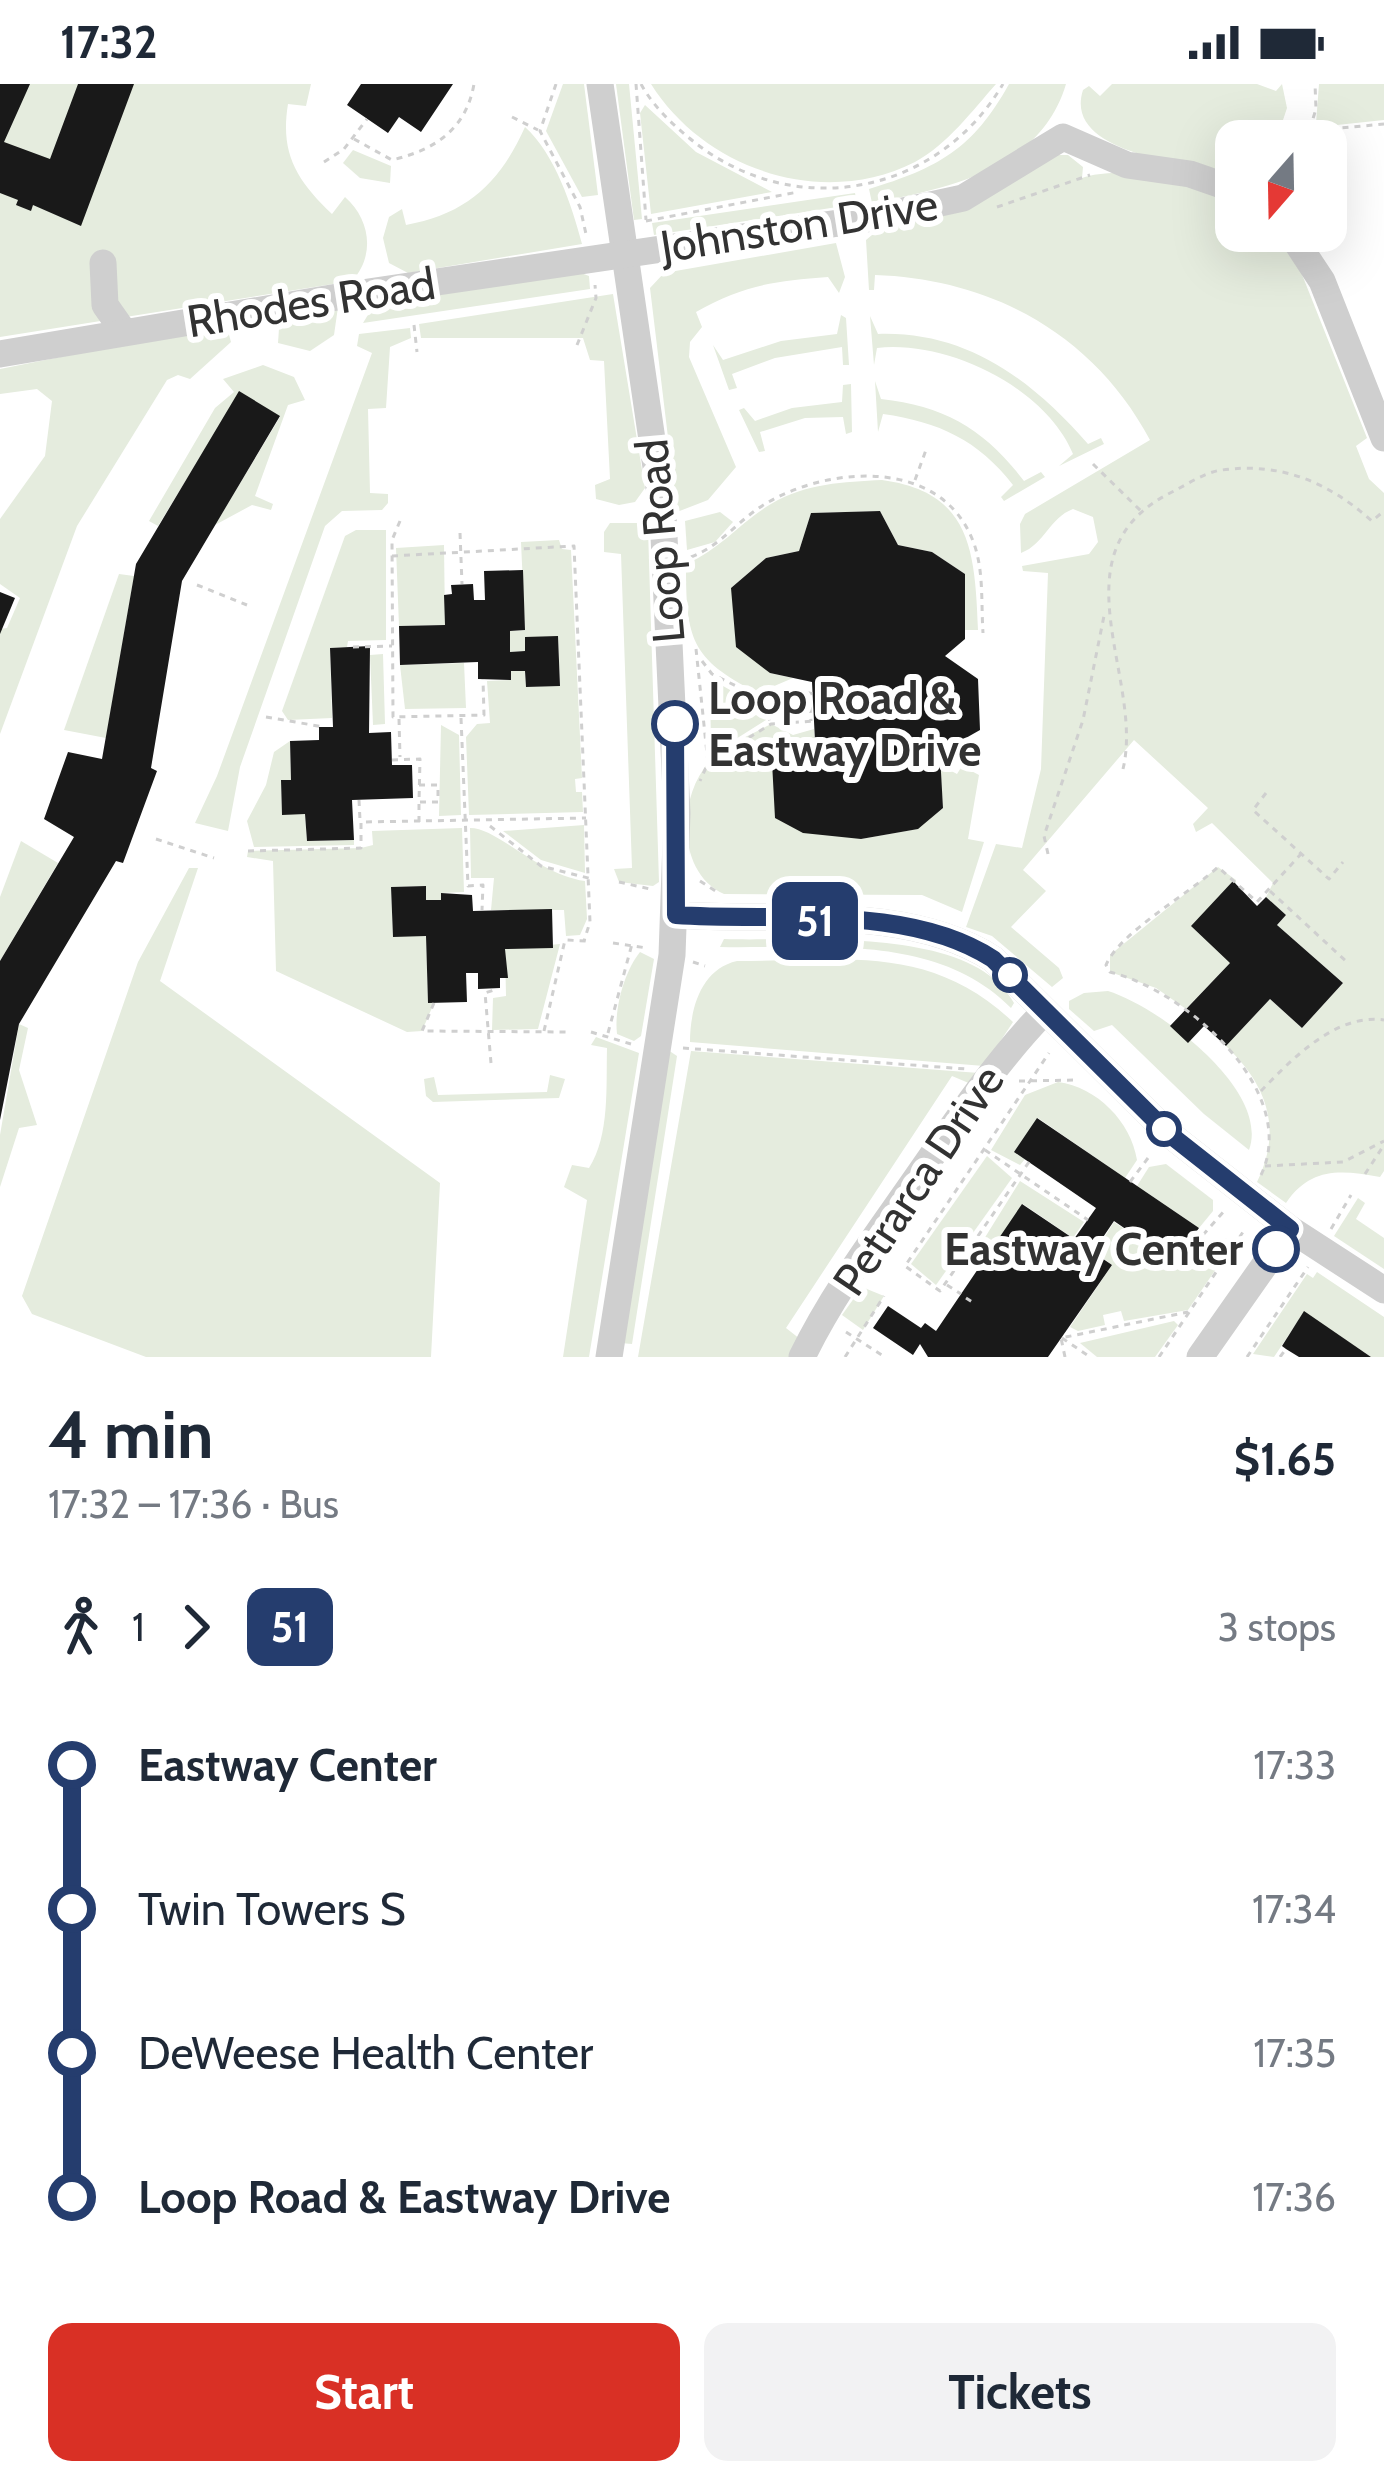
<!DOCTYPE html>
<html lang="en">
<head>
<meta charset="utf-8">
<style>
  :root { --surface:#fff; --page:#f2f2f3; --text:#1f2937; --muted:#747a83; --accent:#d93025 }
  body { margin:0; font-family:Cabin,sans-serif; background:var(--page); color:var(--text); height:100vh; display:flex; flex-direction:column; font-size:45px; white-space:nowrap }
  * { box-sizing:border-box; margin:0 }
  p { font-size:39px; color:var(--muted) }
  .icon { flex:none; width:66px; height:66px; fill:none; stroke:currentColor; stroke-width:2; stroke-linecap:round; stroke-linejoin:round }
  .map { position:relative; height:1273px; overflow:hidden }
  .sheet { display:flex; flex-direction:column; background:var(--surface); flex:1 }
  .sheet>* { flex:none }
  .badge { padding:0 24px; border-radius:18px; font-size:42px; line-height:78px }
  .needle { width:78px; rotate:200deg }
  .buttons { position:absolute; left:1215px; top:36px; display:grid; gap:24px }
  .buttons a { display:grid; place-items:center; width:132px; height:132px; border-radius:24px; background:var(--surface); box-shadow:0 12px 48px #0002; font-size:60px }
  .map>.badge { position:absolute; translate:-50% -50%; box-shadow:0 0 0 6px #fff }
  .legs { display:flex; align-items:center; gap:18px; height:132px; padding:0 48px; font-size:39px }
  .legs p { margin-inline-start:auto }
  .summary { display:flex; align-items:center; justify-content:space-between; height:204px; padding:0 48px }
  h1 { font-size:66px; font-weight:800; line-height:90px }
  .action { display:flex; gap:24px; margin-top:auto; padding:24px 48px }
  .action a { flex:1; height:138px; border-radius:24px; background:var(--accent); color:#fff; font-size:48px; font-weight:800; line-height:138px; text-align:center }
  .action a+a { background:var(--page); color:var(--text) }
  ul { padding:0 48px; list-style:none }
  li { display:flex; align-items:center; gap:42px; height:144px; font-size:45px }
  li i { display:grid; place-items:center; width:18px; height:100%; margin:0 15px; background:currentColor }
  li i::after { content:''; width:30px; height:30px; margin:-15px; border:9px solid; border-radius:50%; background:var(--surface) }
  li p { margin-inline-start:auto }
  li:first-child i { background:linear-gradient(#0000 50%,currentColor 0) }
  li:last-child i { background:linear-gradient(currentColor 50%,#0000 0) }
  .status { display:flex; justify-content:space-between; align-items:center; height:84px; padding:0 60px; background:var(--surface); direction:ltr }
  .status svg { height:33px; fill:currentColor }
  .map>svg:first-child { display:block }
</style>
</head>
<body>
<div class="status"><b>17:32</b><svg viewBox="0 0 49 12"><path d="M0 12V9h3v3zM5 12V6h3v6zM10 12V3h3v9zM15 12V0h3v12zM26 1h20v11H26zM47 4h2v5h-2z"/></svg></div>
<div class="map">
<svg width="1384" height="1273" viewBox="0 0 1384 1273">
  <rect width="100%" height="100%" fill="#fff"/>
  <g fill="#e5ecde">
    <path d="M0,0H311L306,22L288,20C280,69 296,96 332,130L345,113C371,136 375,172 352,197L0,253Z"/>
    <path d="M563,0H584L598,111L582,113L546,47Z"/>
    <path d="M616,0H629L642,135L634,136Z"/>
    <path d="M651,0H996C973,26 947,61 915,78C823,125 705,86 651,0Z"/>
    <path d="M1009,0H1066C1041,85 949,104 872,119L869,105C938,84 973,65 1009,0Z"/>
    <path d="M1112,0H1257L1276,7L1282,0L1287,24L1276,57H1236V93C1192,79 1062,71 1083,6L1089,2L1100,12Z"/>
    <path d="M1319,0H1384V36L1337,41L1338,56L1326,63V57L1315,53Z"/>
    <path d="M645,21L696,68L772,108L651,130L640,29Z"/>
    <path d="M525,43C555,70 572,122 582,160L408,189L389,179L383,154L389,133L402,125L406,141C467,130 500,99 525,43Z"/>
    <path d="M353,66L391,82L390,99L360,94L343,79Z"/>
    <path d="M1050,71H1068L1083,83L1082,94C1123,80 1199,98 1236,120V147H1272L1301,188L1367,354L1356,362L1369,395L1384,409V1087L1380,1093C1340,1086 1311,1083 1286,1119L1257,1098C1283,1045 1267,1001 1226,962L1270,915L1302,944L1343,899L1277,841L1286,831L1266,813L1273,799L1212,739L1196,748L1193,740L1208,724L1134,656L1023,786L1046,807L1011,843L1059,884L1063,894L1052,903L992,852L966,843L996,760L1022,764L1041,685L1048,489L1023,487L1022,482L1089,470L1098,458L1093,433L1073,425C1049,434 1045,460 1021,469L1020,440L1025,430L1150,356C1094,251 993,195 875,191L874,206H869L866,156L884,141Z"/>
    <path d="M855,109L857,120L654,151L652,139Z"/>
    <path d="M836,159L845,193L839,209L828,193C775,197 743,201 696,228L702,243L690,258L689,273L736,383L708,416L677,428L650,204L664,189Z"/>
    <path d="M576,187L589,192L590,205L363,239L377,216Z"/>
    <path d="M613,210L645,404L635,418L619,421L596,415L595,401L610,395L604,277L590,276L583,254H421L419,240Z"/>
    <path d="M338,223L334,251L310,267L278,259L280,230Z"/>
    <path d="M841,231L846,234L849,281H843L842,263L775,274L732,290L737,304L729,306L713,261L723,276L781,257L837,250Z"/>
    <path d="M870,232L878,250C967,247 1032,296 1088,360L1101,354L1104,360L1059,382L1073,370C1045,303 947,256 877,264L874,281Z"/>
    <path d="M226,240L231,258L190,295L178,291L167,296L77,442L0,650V545L7,544L20,514L0,500V435L45,372L52,317L37,305L0,310V285Z"/>
    <path d="M410,244L411,254L390,263L386,324L368,325L370,409L388,410V419L382,426L342,427L325,442L240,683L228,747L195,739L217,692L372,269L357,262L359,250Z"/>
    <path d="M263,281L294,293L305,316L288,321L255,412L273,420L271,426L252,421L215,441L280,333L240,308L158,442L149,437L215,324L234,308L223,295Z"/>
    <path d="M875,297L881,315C946,322 985,346 1024,397L1041,388L1045,393L1004,417L1001,413L1013,401C978,356 939,338 883,330L878,348Z"/>
    <path d="M851,300L852,348L846,350L843,333L805,334L760,348L765,367L759,368L739,326L744,324L755,337L792,324L842,318L843,301Z"/>
    <path d="M882,396C970,408 975,464 978,546H965V490L932,468L898,461L880,427L811,429L799,467L766,474L731,504L770,589L793,594L758,609C690,575 686,554 686,480C722,464 739,439 771,420C806,399 844,398 882,396Z"/>
    <path d="M720,428L733,438L715,458L687,466L685,437Z"/>
    <path d="M610,439H640L648,445L659,798L653,802L619,798L614,785L632,784L621,470L604,468V448Z"/>
    <path d="M356,446H386V556L348,557L347,563L330,564L332,634L288,636L282,627L345,452Z"/>
    <path d="M559,456L562,465L571,466L582,694L575,695L576,708H582L583,728L469,731L466,653L477,640L490,639L487,597L510,596L511,587H525L526,603L560,601L558,553H525V567L510,568V547L525,546L521,458Z"/>
    <path d="M444,461L445,541L399,542L396,464Z"/>
    <path d="M119,490L134,492L106,654L64,646Z"/>
    <path d="M383,570L385,640L373,641L370,571Z"/>
    <path d="M464,579L466,624L405,625L400,581Z"/>
    <path d="M716,598L760,623L766,636L720,665L711,657L710,609Z"/>
    <path d="M771,640L793,651L814,645L815,657L772,678L861,755L917,745L943,724L940,681L957,690L962,682L979,691L968,755L984,758L962,828L922,811L724,810C676,789 676,708 714,673C729,659 753,650 771,640Z"/>
    <path d="M441,641L459,651L461,731L439,732Z"/>
    <path d="M290,657L291,696L281,697L282,730H305L307,757L354,756V761L254,763L247,737L266,701L274,668Z"/>
    <path d="M584,741L585,789L541,776L503,747Z"/>
    <path d="M462,744L464,808L441,809V816H426L425,802L391,803L393,852H426L428,918L434,919L422,947L407,948L276,887L273,777L247,773L248,767L361,764L373,761L372,747Z"/>
    <path d="M470,744C498,744 537,790 585,797L587,835L580,851L566,852L564,826H491L494,794H471Z"/>
    <path d="M21,757L58,779L0,877V813Z"/>
    <path d="M1218,783L1236,796L1230,879L1186,925L1156,904L1110,888V871Z"/>
    <path d="M189,784H198L160,897L440,1099L431,1273H146L32,1230L22,1212L138,878Z"/>
    <path d="M724,855C801,858 972,840 1014,919L1011,924C937,848 817,865 720,863Z"/>
    <path d="M560,860L538,945L492,946L493,914L506,912L505,865Z"/>
    <path d="M640,868L654,875L641,952L634,957L617,950C614,925 624,888 640,868Z"/>
    <path d="M737,877C843,877 930,859 1013,938L984,982L690,958C690,925 701,885 737,877Z"/>
    <path d="M1108,907C1157,922 1271,1005 1249,1066L1204,1030L1112,941L1094,947L1069,925V917L1084,909Z"/>
    <path d="M19,940L28,944L19,986L37,1041L19,1044L0,1103V1051Z"/>
    <path d="M596,953L639,969L589,1273H563L587,1116L564,1103L572,1081L589,1084C610,1051 606,1002 607,964L591,961Z"/>
    <path d="M668,966L677,972L632,1260L620,1259Z"/>
    <path d="M691,967L979,989L971,1000L952,992L786,1244L800,1255L791,1273H638Z"/>
    <path d="M550,991L565,995L559,1014L433,1018L426,1012L424,995L434,993L438,1011L547,1008Z"/>
    <path d="M1058,998C1097,1003 1131,1038 1137,1076L1125,1094L1038,1034L1015,1067L1025,1075L1020,1081L991,1066L1025,1011Z"/>
    <path d="M987,1072L1012,1094L936,1201L911,1180Z"/>
    <path d="M1166,1080L1213,1116V1127L1199,1144L1137,1102L1149,1083Z"/>
    <path d="M1020,1097L1084,1138L1073,1154L1023,1120L994,1162L984,1155Z"/>
    <path d="M1358,1114L1365,1119L1356,1135L1384,1154V1185L1334,1152Z"/>
    <path d="M1114,1138L1174,1178L1179,1173L1187,1178L1198,1162L1212,1164L1216,1185L1188,1226L1124,1237L1121,1227L1103,1231L1105,1241L1078,1247L1070,1243L1112,1181L1095,1168Z"/>
    <path d="M1317,1188L1384,1233V1273H1371L1304,1228L1274,1273L1253,1270L1307,1190L1313,1194Z"/>
    <path d="M862,1203L884,1212L863,1246L842,1231Z"/>
    <path d="M1174,1237L1178,1241L1155,1273H1097L1080,1259Z"/>
  </g>
  <g fill="#191919">
    <path d="M0,0H30L4,58L50,75L78,0H134L81,142L33,121L31,127L16,121L18,116L0,109Z"/>
    <path d="M361,0H453L421,48L399,33L388,49L347,21Z"/>
    <path d="M239,307L280,332L182,497L151,684L157,687L123,779L116,777L19,940L0,1036V877L74,753L44,735L68,668L102,675L136,480Z"/>
    <path d="M880,427L898,461L932,468L965,490V555L945,572L978,595L980,646L950,663L941,659L934,669L940,670L943,724L918,745L861,755L803,749L775,734L772,678L815,657L812,598L770,589L736,563L731,504L766,474L799,467L811,429Z"/>
    <path d="M523,486L525,546L510,547V568L525,567V553L558,552L560,602L526,603L525,587H511V596L478,595V578L400,581L399,542L445,541L444,511L452,510L451,501L473,500L474,516H485L484,487Z"/>
    <path d="M0,508L15,514L0,550Z"/>
    <path d="M370,562L369,649L391,648L392,681H412L413,714L352,716L354,756L307,757L305,730L282,731L281,696H291L290,657L319,656V643H333L330,564Z"/>
    <path d="M1233,797L1257,822L1266,813L1286,831L1277,841L1343,899L1302,944L1270,915L1226,962L1204,942L1188,959L1170,942L1230,879L1191,842Z"/>
    <path d="M426,802V816H441V809L472,811L473,827L552,825L553,864L505,865L508,894H500V904L478,905V889H466L467,918L428,919L426,852L393,853L391,803Z"/>
    <path d="M1037,1034L1199,1144L1190,1157L1198,1162L1187,1178L1179,1173L1175,1179L1114,1137L1093,1168L1112,1181L1048,1273H928L920,1260L913,1271L873,1244L888,1222L921,1244L925,1239L936,1247L1022,1120L1074,1155L1096,1124L1014,1068Z"/>
    <path d="M1304,1227L1371,1273H1299L1286,1265L1282,1262Z"/>
  </g>
  <g fill="none" stroke-linecap="round" stroke-linejoin="round">
    <g stroke="#cfcfcf" stroke-width="3" stroke-dasharray="6 6" stroke-linecap="butt">
      <path d="M556,0L540,47L580,123L586,150"/>
      <path d="M636,0L646,136"/>
      <path d="M641,0C654,24 676,44 698,61C799,137 938,110 1003,0"/>
      <path d="M512,33L538,46"/>
      <path d="M354,55L392,76C434,66 466,46 474,0"/>
      <path d="M1306,57L1316,25L1315,0"/>
      <path d="M1326,68L1342,61L1341,44L1384,40"/>
      <path d="M324,78L344,65L367,35"/>
      <path d="M997,123L1090,91"/>
      <path d="M646,137L798,108"/>
      <path d="M414,241L417,268"/>
      <path d="M577,261L596,214L595,201"/>
      <path d="M1093,380L1142,428"/>
      <path d="M915,396L926,366"/>
      <path d="M400,437L392,456L393,633L484,631L483,595"/>
      <path d="M460,449L462,500"/>
      <path d="M392,472L574,462L590,838L584,857"/>
      <path d="M691,473C722,461 737,437 765,420C830,381 941,374 973,457C984,485 981,519 983,549"/>
      <path d="M197,501L247,521"/>
      <path d="M353,563L392,562"/>
      <path d="M696,565L708,679L700,697"/>
      <path d="M702,577L712,590L764,616L791,604L813,610"/>
      <path d="M809,611L811,637"/>
      <path d="M765,619L770,638"/>
      <path d="M266,633L324,643"/>
      <path d="M461,634L468,802L483,801L482,826"/>
      <path d="M399,635L400,673"/>
      <path d="M392,676L420,675L419,718H438V701H419"/>
      <path d="M708,679L771,640L814,637"/>
      <path d="M1123,685C1145,594 1051,468 1172,408C1188,400 1205,388 1222,386C1281,378 1328,398 1372,437L1384,427"/>
      <path d="M1266,709L1253,726L1329,795L1343,778"/>
      <path d="M359,716L360,736"/>
      <path d="M419,720V738"/>
      <path d="M490,742L541,782L592,795"/>
      <path d="M156,755L214,774"/>
      <path d="M248,767L361,764V738L586,734"/>
      <path d="M1048,770L1044,752L1083,636L1105,527"/>
      <path d="M700,797L717,808"/>
      <path d="M619,798L650,805"/>
      <path d="M1270,807L1349,880"/>
      <path d="M613,859L647,864"/>
      <path d="M693,878L705,882"/>
      <path d="M434,919L422,947L566,948"/>
      <path d="M544,947L565,856L588,857"/>
      <path d="M591,948L631,960"/>
      <path d="M608,949L632,860"/>
      <path d="M683,964L966,985"/>
      <path d="M491,979L485,909L497,905"/>
      <path d="M1019,997L1079,996"/>
      <path d="M1261,1007C1292,975 1336,929 1384,936"/>
      <path d="M985,1066L1088,1136"/>
      <path d="M1029,1078L940,1207L905,1182L1049,969"/>
      <path d="M1265,1082L1343,1078L1384,1057"/>
      <path d="M1365,1090L1384,1061"/>
      <path d="M1261,1091C1301,1007 1185,906 1110,888L1106,881C1120,848 1189,810 1218,783L1257,818L1301,770"/>
      <path d="M1130,1098L1151,1070"/>
      <path d="M1331,1145L1351,1111"/>
      <path d="M978,1156L991,1165"/>
      <path d="M1199,1159L1237,1155"/>
      <path d="M1195,1160L1226,1125"/>
      <path d="M1216,1160L1220,1180"/>
      <path d="M997,1169L1002,1172"/>
      <path d="M947,1201L961,1210"/>
      <path d="M966,1214L974,1219"/>
      <path d="M846,1248L885,1273"/>
      <path d="M1062,1254L1090,1273"/>
      <path d="M845,1273L884,1212"/>
      <path d="M1065,1273L1061,1254L1188,1228"/>
      <path d="M1159,1273L1245,1145"/>
      <path d="M1247,1273L1308,1183"/>
      <path d="M1280,1273L1286,1265"/>
    </g>
    <g stroke="#cfcfcf" stroke-width="27">
      <path d="M600,0L663,431L677,729L672,871L609,1273"/>
      <path d="M1289,147L1322,197L1384,354"/>
      <path d="M103,179L105,221L124,248"/>
      <path d="M0,270L355,210L866,135L963,114L1063,53L1127,81L1190,90L1236,106"/>
      <path d="M676,831C777,838 906,819 993,875L1168,1049L1290,1145L1384,1206"/>
      <path d="M802,1273C832,1211 874,1155 913,1099C955,1039 994,980 1044,928"/>
      <path d="M1200,1273L1290,1145"/>
    </g>
  </g>
  <g fill="none" stroke-linecap="round" stroke-linejoin="round">
    <defs>
      <path id="line-1" d="M675,640L676,831C777,838 907,819 993,875L1168,1049L1290,1145L1276,1165"/>
    </defs>
    <use href="#line-1" stroke="#fff" stroke-width="27"/>
    <use href="#line-1" stroke="#253d6e" stroke-width="18"/>
  </g>
  <g fill="#fff" stroke="#253d6e" stroke-width="6">
    <circle cx="675" cy="640" r="21"/>
    <circle cx="1010" cy="891" r="15"/>
    <circle cx="1164" cy="1045" r="15"/>
    <circle cx="1276" cy="1165" r="21"/>
  </g>
  <g text-anchor="middle" dominant-baseline="central" stroke-width="12" stroke-linejoin="round" paint-order="stroke">
    <g font-size="45" fill="#323232" stroke="#fff">
      <text transform="translate(799 141) rotate(-9)">Johnston Drive</text>
      <text transform="translate(311 218) rotate(-9)">Rhodes Road</text>
      <text transform="translate(660 457) rotate(-95)">Loop Road</text>
      <text transform="translate(918 1096) rotate(-56)">Petrarca Drive</text>
    </g>
    <g font-size="45" font-weight="bold" fill="#323232" stroke="#fff" text-anchor="start">
      <text x="708" y="614">Loop Road &amp;<tspan x="708" dy="52">Eastway Drive</tspan></text>
      <text x="1243" y="1165" text-anchor="end">Eastway Center</text>
    </g>
  </g>
</svg>
<div class="buttons">
<a><svg class="needle" viewBox="-14 -14 28 28"><path d="M0-13l5 13h-10z" fill="#e53935"/><path d="M0 13l5-13h-10z" fill="#747a83"/></svg></a>
</div>
<b class="badge" style="left:815px;top:837px;background:#253d6e;color:#fff">51</b>
</div>
<section class="sheet">
<div class="summary"><div><h1>4 min</h1><p>17:32 – 17:36 · Bus</p></div><b>$1.65</b></div>
<div class="legs"><svg class="icon" aria-label="walk" viewBox="0 0 24 24"><circle cx="13" cy="4" r="2"/><path d="M13 8l-2 6 4 7M11 14l-3 7M7 12l3-4h3l4 4"/></svg>1<svg class="icon" aria-label="forward" viewBox="0 0 24 24"><path d="M9 5l7 7-7 7"/></svg><b class="badge" style="background:#253d6e;color:#fff">51</b><p>3 stops</p></div>
<ul>
<li><i style="color:#253d6e"></i><b>Eastway Center</b><p>17:33</p></li>
<li><i style="color:#253d6e"></i><span>Twin Towers S</span><p>17:34</p></li>
<li><i style="color:#253d6e"></i><span>DeWeese Health Center</span><p>17:35</p></li>
<li><i style="color:#253d6e"></i><b>Loop Road &amp; Eastway Drive</b><p>17:36</p></li>
</ul>
<div class="action"><a>Start</a><a>Tickets</a></div>
</section>
</body>
</html>
